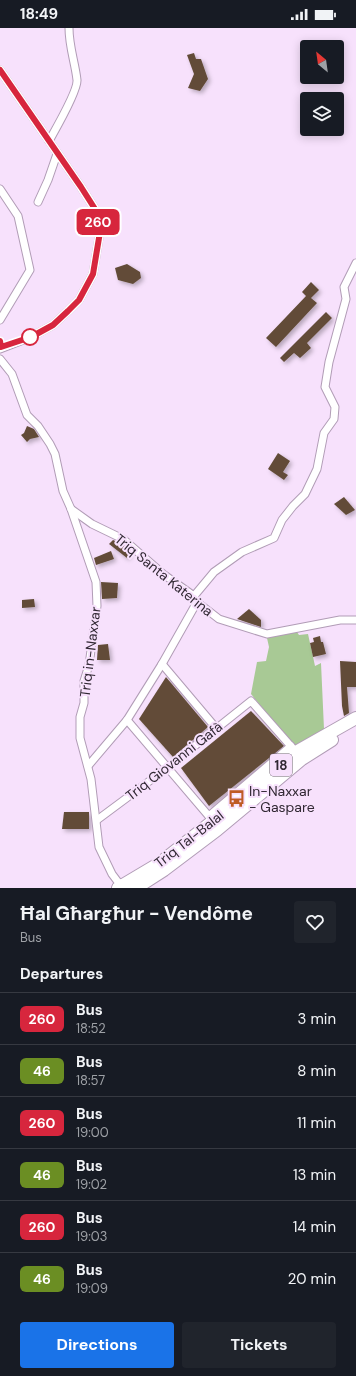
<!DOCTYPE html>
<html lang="en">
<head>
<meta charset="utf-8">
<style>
  :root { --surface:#171b24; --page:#20242c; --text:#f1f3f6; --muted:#9ea1a6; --line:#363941; --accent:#1a73e8 }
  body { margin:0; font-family:"DM Sans",sans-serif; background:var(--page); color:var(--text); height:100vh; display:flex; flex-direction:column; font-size:15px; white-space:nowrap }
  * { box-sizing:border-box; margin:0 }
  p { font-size:13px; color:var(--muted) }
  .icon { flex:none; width:22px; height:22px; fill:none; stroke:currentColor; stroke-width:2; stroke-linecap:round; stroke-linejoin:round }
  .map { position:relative; height:860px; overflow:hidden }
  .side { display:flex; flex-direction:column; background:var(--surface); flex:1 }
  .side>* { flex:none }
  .badge { padding:0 8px; border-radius:6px; font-size:14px; line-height:26px }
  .needle { width:26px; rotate:331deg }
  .buttons { position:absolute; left:300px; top:12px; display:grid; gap:8px }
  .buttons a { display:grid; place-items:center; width:44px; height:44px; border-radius:4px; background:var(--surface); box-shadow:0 2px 10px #0003; font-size:20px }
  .map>.badge { position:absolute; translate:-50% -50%; box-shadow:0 0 0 2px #fff }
  h2 { padding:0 20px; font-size:15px; line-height:36px }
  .round { display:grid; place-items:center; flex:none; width:42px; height:42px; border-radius:4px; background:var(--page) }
  .head { display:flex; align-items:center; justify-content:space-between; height:68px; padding:0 20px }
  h1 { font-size:19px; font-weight:700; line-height:30px }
  .button { display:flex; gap:8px; margin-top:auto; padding:8px 20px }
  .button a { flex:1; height:46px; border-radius:4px; background:var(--accent); color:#fff; font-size:16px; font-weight:700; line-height:46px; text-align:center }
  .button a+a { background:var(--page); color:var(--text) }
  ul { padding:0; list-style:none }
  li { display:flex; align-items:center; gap:12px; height:52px; padding:0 20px; border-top:1px solid var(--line) }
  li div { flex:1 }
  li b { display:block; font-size:15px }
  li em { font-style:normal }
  li .badge { min-width:44px; font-weight:700; text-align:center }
  .status { display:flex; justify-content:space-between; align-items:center; height:28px; padding:0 20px; background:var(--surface); direction:ltr }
  .status svg { height:11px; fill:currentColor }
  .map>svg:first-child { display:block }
</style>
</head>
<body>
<div class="status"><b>18:49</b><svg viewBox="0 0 49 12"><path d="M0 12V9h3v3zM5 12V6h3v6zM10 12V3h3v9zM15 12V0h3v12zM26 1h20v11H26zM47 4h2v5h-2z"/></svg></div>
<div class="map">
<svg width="356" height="860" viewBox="0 0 356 860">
  <defs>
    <filter id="shadow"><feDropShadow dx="2.5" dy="2.5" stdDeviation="2" flood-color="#0004"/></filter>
  </defs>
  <rect width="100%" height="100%" fill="#f7e1fc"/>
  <path fill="#a8c995" d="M297,604L299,607L308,606L315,638L321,635L324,701L294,718L251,666L257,634L266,633L269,619L267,610Z"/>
  <g fill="#624c38" filter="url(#shadow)">
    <path d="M194,25L196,31H201L208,51L200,63L188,60L194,46L187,27Z"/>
    <path d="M127,236L140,244L141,250L133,256L118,252L115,240Z"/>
    <path d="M311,254L319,262L311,270L317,275L276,319L266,310L306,268L302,264Z"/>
    <path d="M326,284L332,290L307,315L311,320L300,330L294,325L284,334L280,330Z"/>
    <path d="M27,398L34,401L39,409L30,411L27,414L21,407L24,405Z"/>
    <path d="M278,425L290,433L283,444L288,447L284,452L268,441Z"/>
    <path d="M344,469L355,482L346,487L334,476Z"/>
    <path d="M113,512L120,515L130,524L127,530L109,516Z"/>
    <path d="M111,523L114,531L96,537L94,530Z"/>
    <path d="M101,554L118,555L117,570L102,571Z"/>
    <path d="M34,571L35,579L22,580V572Z"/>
    <path d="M249,581L261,592V599L237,591Z"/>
    <path d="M320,608L321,614H323L326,626L313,629L310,615L314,614L313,610Z"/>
    <path d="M108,616L110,632H97L98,617Z"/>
    <path d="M340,633L356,634V659H347L349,685L344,688L342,678Z"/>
    <path d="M166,649L208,699L173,729L139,691Z"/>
    <path d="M251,683L284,718L209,778L181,740Z"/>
    <path d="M64,784H89V801H62Z"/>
  </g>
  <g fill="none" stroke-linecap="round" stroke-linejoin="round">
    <defs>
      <g id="minor">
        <path d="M0,42L81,159L95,181L100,204L93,246L79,272L68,283L53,297L31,309L0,321"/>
        <path d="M49,113C55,102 78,63 77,52C75,34 69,19 69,0"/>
        <path d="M0,161L18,188L30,242L0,292"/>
        <path d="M38,174L48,152L57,126"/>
        <path d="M0,331L12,346L27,387L38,398L50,416L55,426L63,463L71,481L96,554L97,578L89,637L84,653V675L80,689V710L91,751L99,819L112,846L118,854L125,856"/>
        <path d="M71,481L92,496L123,511L163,546L194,568L197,574L219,591L267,606L340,592H356"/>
        <path d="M194,568L214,544L242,524L274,510L282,492L293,478L305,466L317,441L324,405L334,391L335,379L325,359L329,334L346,271L344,259L356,235"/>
        <path d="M162,636L216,700"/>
        <path d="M127,692L213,793"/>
        <path d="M88,738L127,692L162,636L197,574"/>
        <path d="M209,788L291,718"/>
        <path d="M97,792L167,740L251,673L296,724"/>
      </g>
      <g id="trunk">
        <path d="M118,860L160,835L261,755L296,724L356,690"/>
        <path d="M136,860L164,842L217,802L302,731L332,712"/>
      </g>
    </defs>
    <use href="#minor" stroke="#b19cb6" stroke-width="9"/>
    <use href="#trunk" stroke="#b19cb6" stroke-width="14"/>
    <use href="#minor" stroke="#fff" stroke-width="7"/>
    <use href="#trunk" stroke="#fff" stroke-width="12"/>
  </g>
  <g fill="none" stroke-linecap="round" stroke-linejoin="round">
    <defs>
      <path id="line" d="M0,42L81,159L95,181L100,204L93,246L79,272L68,283L53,297L31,309L1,319L0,313"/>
    </defs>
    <use href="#line" stroke="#fff" stroke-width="9"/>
    <use href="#line" stroke="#d7263d" stroke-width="6"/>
  </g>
  <defs>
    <symbol id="bus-bare" viewBox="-9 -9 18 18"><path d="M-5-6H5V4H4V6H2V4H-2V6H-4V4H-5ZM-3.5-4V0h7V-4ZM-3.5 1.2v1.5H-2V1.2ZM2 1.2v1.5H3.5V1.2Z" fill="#bf5b25" stroke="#f7e1fc" stroke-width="2.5" paint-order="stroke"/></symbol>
  </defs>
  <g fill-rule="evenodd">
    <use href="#bus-bare" x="224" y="758" width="25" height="25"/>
  </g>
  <circle fill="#fff" stroke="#d7263d" stroke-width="2" cx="30" cy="309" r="8"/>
  <g text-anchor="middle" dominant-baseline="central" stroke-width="4" stroke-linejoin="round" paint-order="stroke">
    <rect fill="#f7e1fc" stroke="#6c606f" stroke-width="1" x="270" y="726" width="22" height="22" rx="3"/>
    <g font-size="13" font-weight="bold" fill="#312833">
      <text x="281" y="737">18</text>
    </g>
    <g font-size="14" fill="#312833" stroke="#f7e1fc">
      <text transform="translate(164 547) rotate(39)">Triq Santa Katerina</text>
      <text transform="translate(90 624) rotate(-83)">Triq in-Naxxar</text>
      <text transform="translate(174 733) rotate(-38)">Triq Giovanni Gafà</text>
      <text transform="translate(189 811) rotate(-38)">Triq Tal-Balal</text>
    </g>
    <g font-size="14" fill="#312833" stroke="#f7e1fc" text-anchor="start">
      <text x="249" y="763">In-Naxxar<tspan x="249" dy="16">- Gaspare</tspan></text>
    </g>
  </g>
</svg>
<div class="buttons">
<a><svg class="needle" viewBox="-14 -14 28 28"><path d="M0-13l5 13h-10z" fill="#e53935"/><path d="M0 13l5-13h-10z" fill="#9ea1a6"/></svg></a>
<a><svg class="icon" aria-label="layers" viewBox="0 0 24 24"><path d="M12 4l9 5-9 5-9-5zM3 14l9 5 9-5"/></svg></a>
</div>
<b class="badge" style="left:98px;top:194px;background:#d7263d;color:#fff">260</b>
</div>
<section class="side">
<div class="head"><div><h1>Ħal Għargħur - Vendôme</h1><p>Bus</p></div><a class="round"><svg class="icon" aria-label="heart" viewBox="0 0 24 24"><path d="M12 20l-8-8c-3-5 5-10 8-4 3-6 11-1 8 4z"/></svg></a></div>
<h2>Departures</h2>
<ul>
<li><span class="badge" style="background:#d7263d;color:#fff">260</span><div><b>Bus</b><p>18:52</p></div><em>3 min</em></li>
<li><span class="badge" style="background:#6b8e23;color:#fff">46</span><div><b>Bus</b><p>18:57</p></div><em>8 min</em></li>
<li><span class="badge" style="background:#d7263d;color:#fff">260</span><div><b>Bus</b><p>19:00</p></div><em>11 min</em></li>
<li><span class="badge" style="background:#6b8e23;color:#fff">46</span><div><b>Bus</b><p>19:02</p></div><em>13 min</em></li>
<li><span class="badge" style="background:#d7263d;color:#fff">260</span><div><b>Bus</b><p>19:03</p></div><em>14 min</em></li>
<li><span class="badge" style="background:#6b8e23;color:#fff">46</span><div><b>Bus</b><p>19:09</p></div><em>20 min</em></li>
</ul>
<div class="button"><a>Directions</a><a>Tickets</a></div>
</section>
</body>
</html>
